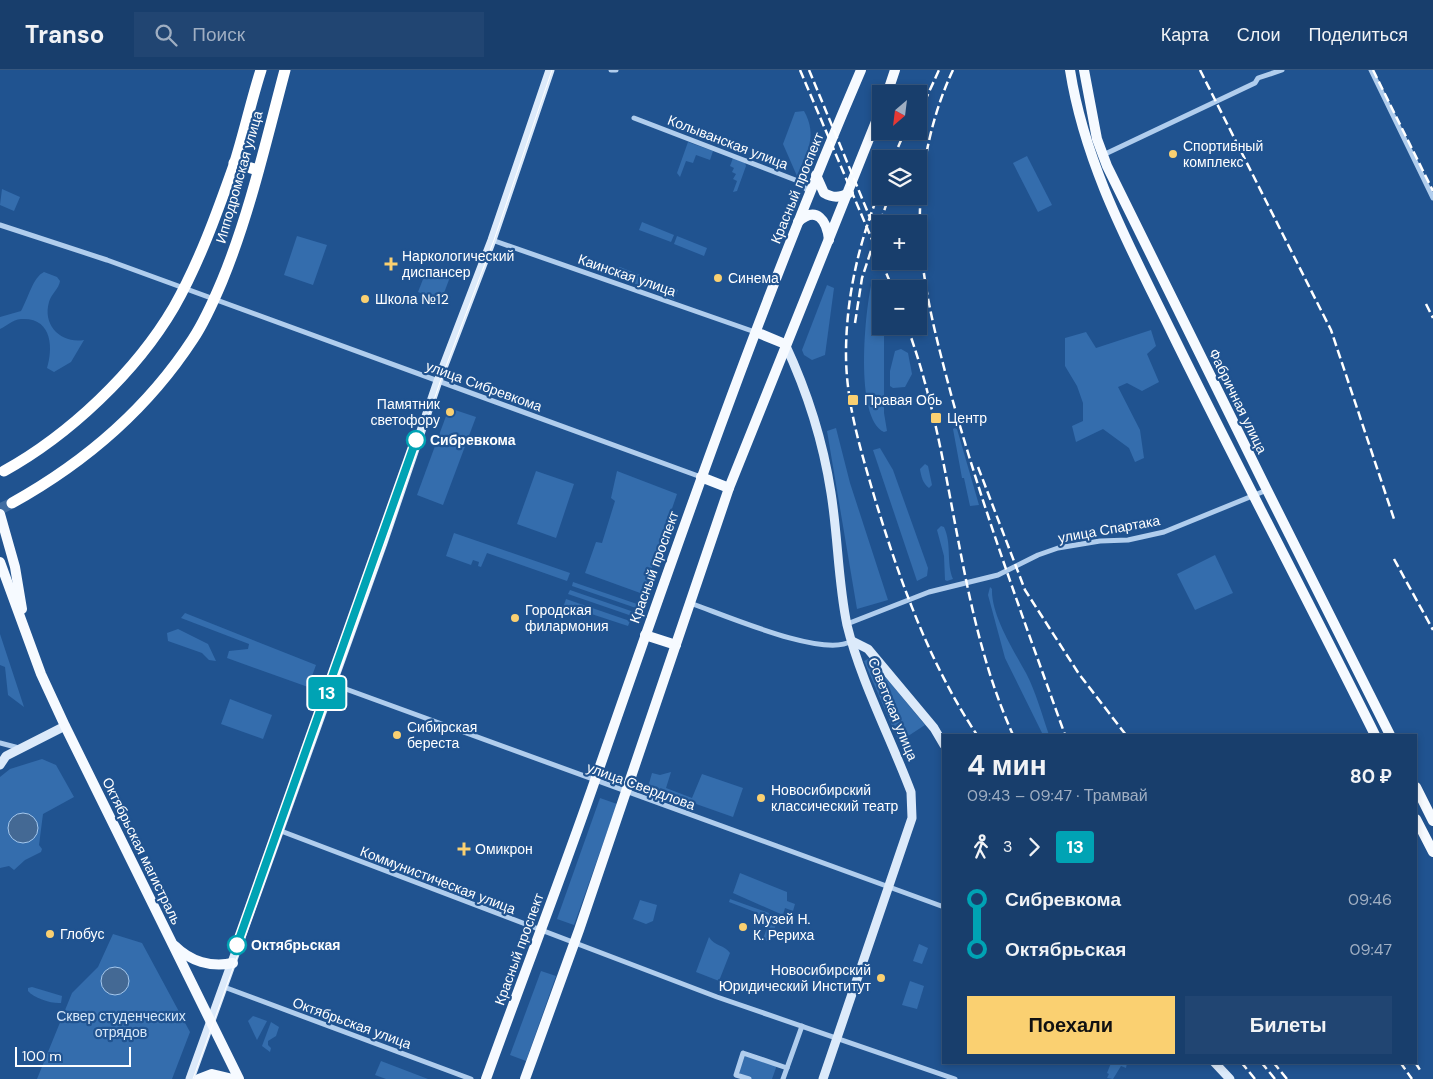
<!DOCTYPE html>
<html lang="ru">
<head>
<meta charset="utf-8">
<style>
  :root { --surface:#183e6c; --page:#214572; --text:#f1f3f6; --muted:#9faec2; --line:#36577f; --accent:#fad071 }
  body { margin:0; font-family:"DM Sans",sans-serif; background:var(--page); color:var(--text); height:100vh; display:flex; flex-direction:column; font-size:19px; white-space:nowrap }
  * { box-sizing:border-box; margin:0 }
  p { font-size:16px; color:var(--muted) }
  .icon { flex:none; width:28px; height:28px; fill:none; stroke:currentColor; stroke-width:2; stroke-linecap:round; stroke-linejoin:round }
  .map { position:relative; flex:1; overflow:hidden }
  .drawer { position:absolute; left:942px; top:664px; width:475px; height:330px; display:flex; flex-direction:column; background:var(--surface); border-radius:0px; box-shadow:0 2px 8px #0003,0 0 0 1px var(--line) }
  .drawer>* { flex:none }
  .badge { padding:0 10px; border-radius:4px; font-size:18px; line-height:32px }
  .needle { width:32px; rotate:208deg }
  .fabs { position:absolute; left:872px; top:15px; display:grid; gap:10px }
  .fabs a { display:grid; place-items:center; width:55px; height:55px; border-radius:0px; background:var(--surface); box-shadow:0 2px 8px #0003,0 0 0 1px var(--line); font-size:25px }
  .scale { position:absolute; left:15px; bottom:12px; width:116px; box-sizing:border-box; padding-left:5px; border:2px solid #fff; border-top:0; font-size:14px; line-height:18px; white-space:nowrap; color:#fff; -webkit-text-stroke:4px #205390; paint-order:stroke }
  .map>.badge { position:absolute; translate:-50% -50%; box-shadow:0 0 0 2px #fff }
  .legs { display:flex; align-items:center; gap:8px; height:55px; padding:0 25px; font-size:16px }
  .legs p { margin-inline-start:auto }
  .summary { display:flex; align-items:center; justify-content:space-between; height:85px; padding:0 25px }
  h1 { font-size:28px; font-weight:700; line-height:38px }
  .action { display:flex; gap:10px; margin-top:auto; padding:10px 25px }
  .action a { flex:1; height:58px; border-radius:0px; background:var(--accent); color:#111; font-size:20px; font-weight:700; line-height:58px; text-align:center }
  .action a+a { background:var(--page); color:var(--text) }
  ul { padding:0 25px; list-style:none }
  li { display:flex; align-items:center; gap:18px; height:50px; font-size:19px }
  li i { display:grid; place-items:center; width:8px; height:100%; margin:0 6px; background:currentColor }
  li i::after { content:''; width:12px; height:12px; margin:-6px; border:4px solid; border-radius:50%; background:var(--surface) }
  li p { margin-inline-start:auto }
  li:first-child i { background:linear-gradient(#0000 50%,currentColor 0) }
  li:last-child i { background:linear-gradient(currentColor 50%,#0000 0) }
  header { display:flex; align-items:center; gap:30px; box-sizing:border-box; height:70px; padding:0 25px; background:var(--surface); border-bottom:1px solid var(--line) }
  header strong { font-size:24px }
  nav { display:flex; gap:28px; margin-inline-start:auto; font-size:18px }
  .search { width:350px; height:45px; background:var(--page); display:flex; align-items:center; gap:12px; box-sizing:border-box; padding:0 18px; border-radius:0px; color:var(--muted); font-size:19px }
  .map>svg:first-child { display:block }
</style>
</head>
<body>
<header>
<strong>Transo</strong>
<div class="search"><svg class="icon" aria-label="search" viewBox="0 0 24 24"><circle cx="10" cy="10" r="6"/><path d="M15 15l6 6"/></svg>Поиск</div>
<nav><a>Карта</a><a>Слои</a><a>Поделиться</a></nav>
</header>
<div class="map">
<svg width="1433" height="1009" viewBox="0 0 1433 1009">
  <rect width="100%" height="100%" fill="#205390"/>
  <g fill="#346dad">
    <path d="M804,41C818,66 807,82 797,106L783,74L795,42Z"/>
    <path d="M688,72L713,81L710,90L696,85L693,93L686,91L680,107L677,103Z"/>
    <path d="M1027,86L1052,135L1038,142L1013,93Z"/>
    <path d="M733,88L745,93L746,96L737,121L733,122L737,111L733,109L736,104L732,102L734,98L730,96Z"/>
    <path d="M2,119L20,127L14,141L0,135Z"/>
    <path d="M642,152L674,165L671,172L639,160Z"/>
    <path d="M297,166L327,175L313,215L284,205Z"/>
    <path d="M677,166L707,178L704,186L674,174Z"/>
    <path d="M620,197L678,220L674,230L611,204L612,199Z"/>
    <path d="M427,199L450,207L441,231L418,222Z"/>
    <path d="M44,202L57,207L60,211C59,219 51,224 49,232C42,256 62,274 84,270L71,292L54,302L47,298C53,279 53,247 21,249C12,250 7,256 0,259V247L21,241C28,229 33,207 44,202Z"/>
    <path d="M872,211L881,233V256H884V343L887,361L884,362C854,348 865,240 872,211Z"/>
    <path d="M827,215L834,218L825,285L812,290L804,285L802,280Z"/>
    <path d="M1151,260L1156,276L1147,284L1159,312L1142,321L1127,313L1118,317L1140,360L1144,388L1135,392L1129,378L1103,359L1076,372L1072,356L1083,351V333L1077,316L1065,296V268L1086,262L1096,278Z"/>
    <path d="M901,279L908,283L912,304L905,317L893,318L890,316V301L895,281Z"/>
    <path d="M449,338L476,347L443,435L417,425Z"/>
    <path d="M836,358L850,413L888,530L857,539L827,361Z"/>
    <path d="M955,358L957,359L979,435L970,436L964,408H962L953,359Z"/>
    <path d="M880,378L893,400L928,498L927,506L917,511L873,380Z"/>
    <path d="M925,394L928,396L932,415L929,418C923,414 921,406 920,399Z"/>
    <path d="M536,401L574,414L556,468L517,454Z"/>
    <path d="M617,401L677,424L643,524L585,503L596,472L602,473L615,431L611,428Z"/>
    <path d="M941,456L944,457C952,474 946,493 953,509L947,511L945,510L944,486L937,460Z"/>
    <path d="M454,463L570,503L567,511L487,483L481,497L478,496L479,492L473,490L471,495L446,486Z"/>
    <path d="M1215,485L1233,523L1195,540L1177,504Z"/>
    <path d="M573,512L637,534L636,538L572,516Z"/>
    <path d="M990,517L992,519C991,545 1014,581 1026,603C1036,622 1042,645 1049,665H1043L1005,588L988,525Z"/>
    <path d="M570,520L634,542L632,546L568,524Z"/>
    <path d="M566,529L630,551L628,556L564,535Z"/>
    <path d="M185,543L316,595L308,617L227,588L229,581L248,579L249,574L181,548Z"/>
    <path d="M178,559L208,574L216,591L209,590L202,583L168,571L167,563Z"/>
    <path d="M0,564L24,637L8,625L5,597L0,595Z"/>
    <path d="M870,588L925,655L899,672L864,591Z"/>
    <path d="M230,629L272,645L263,669L221,654Z"/>
    <path d="M42,689L56,695L74,727L43,744L39,775L42,779L41,782L25,790L14,800L9,796L0,798V707L10,699Z"/>
    <path d="M671,702L666,718L692,728L702,704L743,718L733,747L648,717L652,703L660,705Z"/>
    <path d="M600,728L617,734L574,855L557,849Z"/>
    <path d="M740,803L787,822V831L795,834L793,841L785,838L783,845L733,823Z"/>
    <path d="M730,829L769,843L767,850L776,854L770,872L763,869L768,855L753,850L755,842L729,832Z"/>
    <path d="M640,830L657,835L653,851L646,854L633,849Z"/>
    <path d="M113,864L142,873L190,962L172,1009H37L72,923L98,897Z"/>
    <path d="M709,867C714,876 725,875 730,883L719,911L696,902Z"/>
    <path d="M919,874L928,878L922,894L913,891Z"/>
    <path d="M541,901L556,906L526,991L510,985Z"/>
    <path d="M910,911L924,916L917,939L902,935Z"/>
    <path d="M32,917L62,926L61,933C52,934 34,928 28,921V918Z"/>
    <path d="M253,946L267,951L257,970L248,951Z"/>
    <path d="M271,952L279,957L276,966L268,971V975L271,978L270,982L262,976Z"/>
    <path d="M743,983L777,995L772,1009H749L736,1005Z"/>
    <path d="M381,991L428,1009H386L375,1005Z"/>
    <path d="M1111,993H1127L1126,998L1121,996L1113,1009L1107,1008L1109,1004L1107,1003Z"/>
  </g>
  <g fill="#446994" stroke="#a4c8ee">
    <circle cx="23" cy="758" r="15"/>
    <circle cx="115" cy="911" r="14"/>
  </g>
  <g fill="none" stroke-linecap="round" stroke-linejoin="round">
    <path stroke="#416da1" stroke-width="11" stroke-dasharray="11 5.5" stroke-linecap="butt" d="M0,439L12,433"/>
    <g stroke="#b0cded" stroke-width="5">
      <path d="M611,0H616"/>
      <path d="M1371,0L1433,128"/>
      <path d="M634,48L798,111L809,122"/>
      <path d="M1103,85L1255,13L1258,8L1282,0"/>
      <path d="M0,155L107,190L701,407"/>
      <path d="M492,170L755,262"/>
      <path d="M690,533C722,544 825,589 851,571"/>
      <path d="M847,554L929,522L998,505L1038,485L1058,478L1100,471L1128,470L1164,462L1267,420"/>
      <path d="M332,614L944,837"/>
      <path d="M0,673L19,678"/>
      <path d="M281,761L717,927L955,1009"/>
      <path d="M224,917L471,1009"/>
      <path d="M749,1009L736,1005L743,983L787,998"/>
      <path d="M783,1009L802,956"/>
    </g>
    <g stroke="#dceafa" stroke-width="9">
      <path d="M785,274C807,321 823,371 831,423C838,466 838,512 847,555C860,609 891,669 911,722L912,748L823,1009"/>
      <path d="M852,571L868,579L934,658L944,675"/>
      <path d="M0,695L6,686L65,656"/>
      <path d="M1214,992L1230,1009"/>
      <path d="M190,1009L383,473L438,311L492,170L550,0"/>
    </g>
    <g stroke="#f6faff" stroke-width="10">
      <path d="M1070,0C1085,95 1130,177 1172,263C1238,398 1308,530 1375,665"/>
      <path d="M1084,0L1097,69L1107,96L1267,420L1390,665"/>
      <path d="M887,24L895,0"/>
      <path d="M816,105L824,123C833,128 839,128 849,123"/>
      <path d="M798,152C817,135 827,151 829,170"/>
      <path d="M756,262L785,274"/>
      <path d="M701,407L729,418"/>
      <path d="M0,444L15,497L22,539"/>
      <path d="M0,492L41,604L65,656L239,1009"/>
      <path d="M645,565L676,575"/>
      <path d="M1416,717L1433,751"/>
      <path d="M1416,749L1433,782"/>
      <path d="M175,876C190,891 211,898 233,893"/>
      <path d="M199,1009L212,1004L233,1009"/>
      <path d="M486,1009C521,912 558,816 592,719C676,477 760,235 861,0"/>
      <path d="M525,1009L579,860L729,418L881,39"/>
    </g>
    <g stroke="#fff" stroke-width="11">
      <path d="M234,93L258,100"/>
      <path d="M4,401C69,365 136,302 174,237C199,193 217,143 234,95C244,64 251,31 261,0"/>
      <path d="M12,433C84,393 148,338 193,269C205,251 214,230 222,211C250,143 266,71 285,0"/>
    </g>
    <path stroke="#fff" stroke-width="1" d="M193,1009L386,474L440,312L494,170L552,0"/>
    <g stroke="#fff" stroke-width="2.5" stroke-dasharray="9 4" stroke-linecap="butt">
      <path d="M800,0L893,219"/>
      <path d="M809,0L871,150"/>
      <path d="M953,0C933,42 922,92 920,139C918,203 936,267 952,328C984,443 1025,553 1065,665"/>
      <path d="M1200,0L1331,260L1394,449"/>
      <path d="M1373,0L1433,121"/>
      <path d="M919,44L939,0"/>
      <path d="M893,89L905,61"/>
      <path d="M881,118C859,171 846,227 846,284C846,334 861,381 875,429C900,511 929,593 977,665"/>
      <path d="M1426,234L1433,248"/>
      <path d="M855,253L862,208L889,126"/>
      <path d="M907,256C956,389 955,536 1013,665"/>
      <path d="M978,397L1025,520L1079,604L1126,665"/>
      <path d="M1394,489L1433,560"/>
      <path d="M1241,992L1255,1009"/>
      <path d="M1261,992L1275,1009"/>
      <path d="M1273,992L1287,1009"/>
      <path d="M1400,992L1412,1009"/>
      <path d="M1415,992L1420,1000"/>
    </g>
  </g>
  <g fill="none" stroke-linecap="round" stroke-linejoin="round">
    <defs>
      <path id="line-1" d="M237,875L416,370"/>
    </defs>
    <use href="#line-1" stroke="#fff" stroke-width="11"/>
    <use href="#line-1" stroke="#00a3b4" stroke-width="8"/>
  </g>
  <g fill="#fad071" stroke="#205390" stroke-width="2">
    <circle cx="1173" cy="84" r="5"/>
    <path d="M388.5 186.5h5v5h5v5h-5v5h-5v-5h-5v-5h5z"/>
    <circle cx="718" cy="208" r="5"/>
    <circle cx="365" cy="229" r="5"/>
    <rect x="847" y="324" width="12" height="12" rx="2.5"/>
    <circle cx="450" cy="342" r="5"/>
    <rect x="930" y="342" width="12" height="12" rx="2.5"/>
    <circle cx="515" cy="548" r="5"/>
    <circle cx="397" cy="665" r="5"/>
    <circle cx="761" cy="728" r="5"/>
    <path d="M461.5 771.5h5v5h5v5h-5v5h-5v-5h-5v-5h5z"/>
    <circle cx="743" cy="857" r="5"/>
    <circle cx="50" cy="864" r="5"/>
    <circle cx="881" cy="908" r="5"/>
  </g>
  <g fill="#fff" stroke="#00a3b4" stroke-width="2.5">
    <circle cx="416" cy="370" r="9"/>
    <circle cx="237" cy="875" r="9"/>
  </g>
  <g text-anchor="middle" dominant-baseline="central" stroke-width="4.5" stroke-linejoin="round" paint-order="stroke">
    <g font-size="14" fill="#fff" stroke="#205390">
      <text transform="translate(728 72) rotate(21)">Колыванская улица</text>
      <text transform="translate(239 107) rotate(-74)">Ипподромская улица</text>
      <text transform="translate(797 118) rotate(-68)">Красный проспект</text>
      <text transform="translate(627 205) rotate(19)">Каинская улица</text>
      <text transform="translate(484 316) rotate(20)">улица Сибревкома</text>
      <text transform="translate(1238 331) rotate(64)">Фабричная улица</text>
      <text transform="translate(1109 459) rotate(-10)">улица Спартака</text>
      <text transform="translate(654 497) rotate(-70)">Красный проспект</text>
      <text transform="translate(893 639) rotate(68)">Советская улица</text>
      <text transform="translate(641 716) rotate(20)">улица Свердлова</text>
      <text transform="translate(142 781) rotate(64)">Октябрьская магистраль</text>
      <text transform="translate(438 810) rotate(21)">Коммунистическая улица</text>
      <text transform="translate(519 879) rotate(-70)">Красный проспект</text>
      <text transform="translate(352 953) rotate(20)">Октябрьская улица</text>
    </g>
    <g font-size="14" fill="#fff" stroke="#205390" text-anchor="start">
      <text x="1183" y="76">Спортивный<tspan x="1183" dy="16">комплекс</tspan></text>
      <text x="402" y="186">Наркологический<tspan x="402" dy="16">диспансер</tspan></text>
      <text x="728" y="208">Синема</text>
      <text x="375" y="229">Школа №12</text>
      <text x="864" y="330">Правая Обь</text>
      <text x="440" y="334" text-anchor="end">Памятник<tspan x="440" dy="16">светофору</tspan></text>
      <text x="947" y="348">Центр</text>
      <text x="525" y="540">Городская<tspan x="525" dy="16">филармония</tspan></text>
      <text x="407" y="657">Сибирская<tspan x="407" dy="16">береста</tspan></text>
      <text x="771" y="720">Новосибирский<tspan x="771" dy="16">классический театр</tspan></text>
      <text x="475" y="779">Омикрон</text>
      <text x="753" y="849">Музей Н.<tspan x="753" dy="16">К. Рериха</tspan></text>
      <text x="60" y="864">Глобус</text>
      <text x="871" y="900" text-anchor="end">Новосибирский<tspan x="871" dy="16">Юридический Институт</tspan></text>
    </g>
    <g font-size="14" font-weight="bold" fill="#fff" stroke="#205390" text-anchor="start">
      <text x="430" y="370">Сибревкома</text>
      <text x="251" y="875">Октябрьская</text>
    </g>
    <g font-size="14" fill="#d6e7f9" stroke="#205390">
      <text x="121" y="946">Сквер студенческих<tspan x="121" dy="16">отрядов</tspan></text>
    </g>
  </g>
</svg>
<div class="fabs">
<a><svg class="needle" viewBox="-14 -14 28 28"><path d="M0-13l5 13h-10z" fill="#e53935"/><path d="M0 13l5-13h-10z" fill="#9faec2"/></svg></a>
<a><svg class="icon" aria-label="layers" viewBox="0 0 24 24"><path d="M12 4l9 5-9 5-9-5zM3 14l9 5 9-5"/></svg></a>
<a>+</a>
<a>−</a>
</div>
<div class="scale">100 m</div>
<b class="badge" style="left:327px;top:623px;background:#00a3b4;color:#fff">13</b>
<section class="drawer">
<div class="summary"><div><h1>4 мин</h1><p>09:43 – 09:47 · Трамвай</p></div><b>80 ₽</b></div>
<div class="legs"><svg class="icon" aria-label="walk" viewBox="0 0 24 24"><circle cx="13" cy="4" r="2"/><path d="M13 8l-2 6 4 7M11 14l-3 7M7 12l3-4h3l4 4"/></svg>3<svg class="icon" aria-label="forward" viewBox="0 0 24 24"><path d="M9 5l7 7-7 7"/></svg><b class="badge" style="background:#00a3b4;color:#fff">13</b></div>
<ul>
<li><i style="color:#00a3b4"></i><b>Сибревкома</b><p>09:46</p></li>
<li><i style="color:#00a3b4"></i><b>Октябрьская</b><p>09:47</p></li>
</ul>
<div class="action"><a>Поехали</a><a>Билеты</a></div>
</section>
</div>
</body>
</html>
